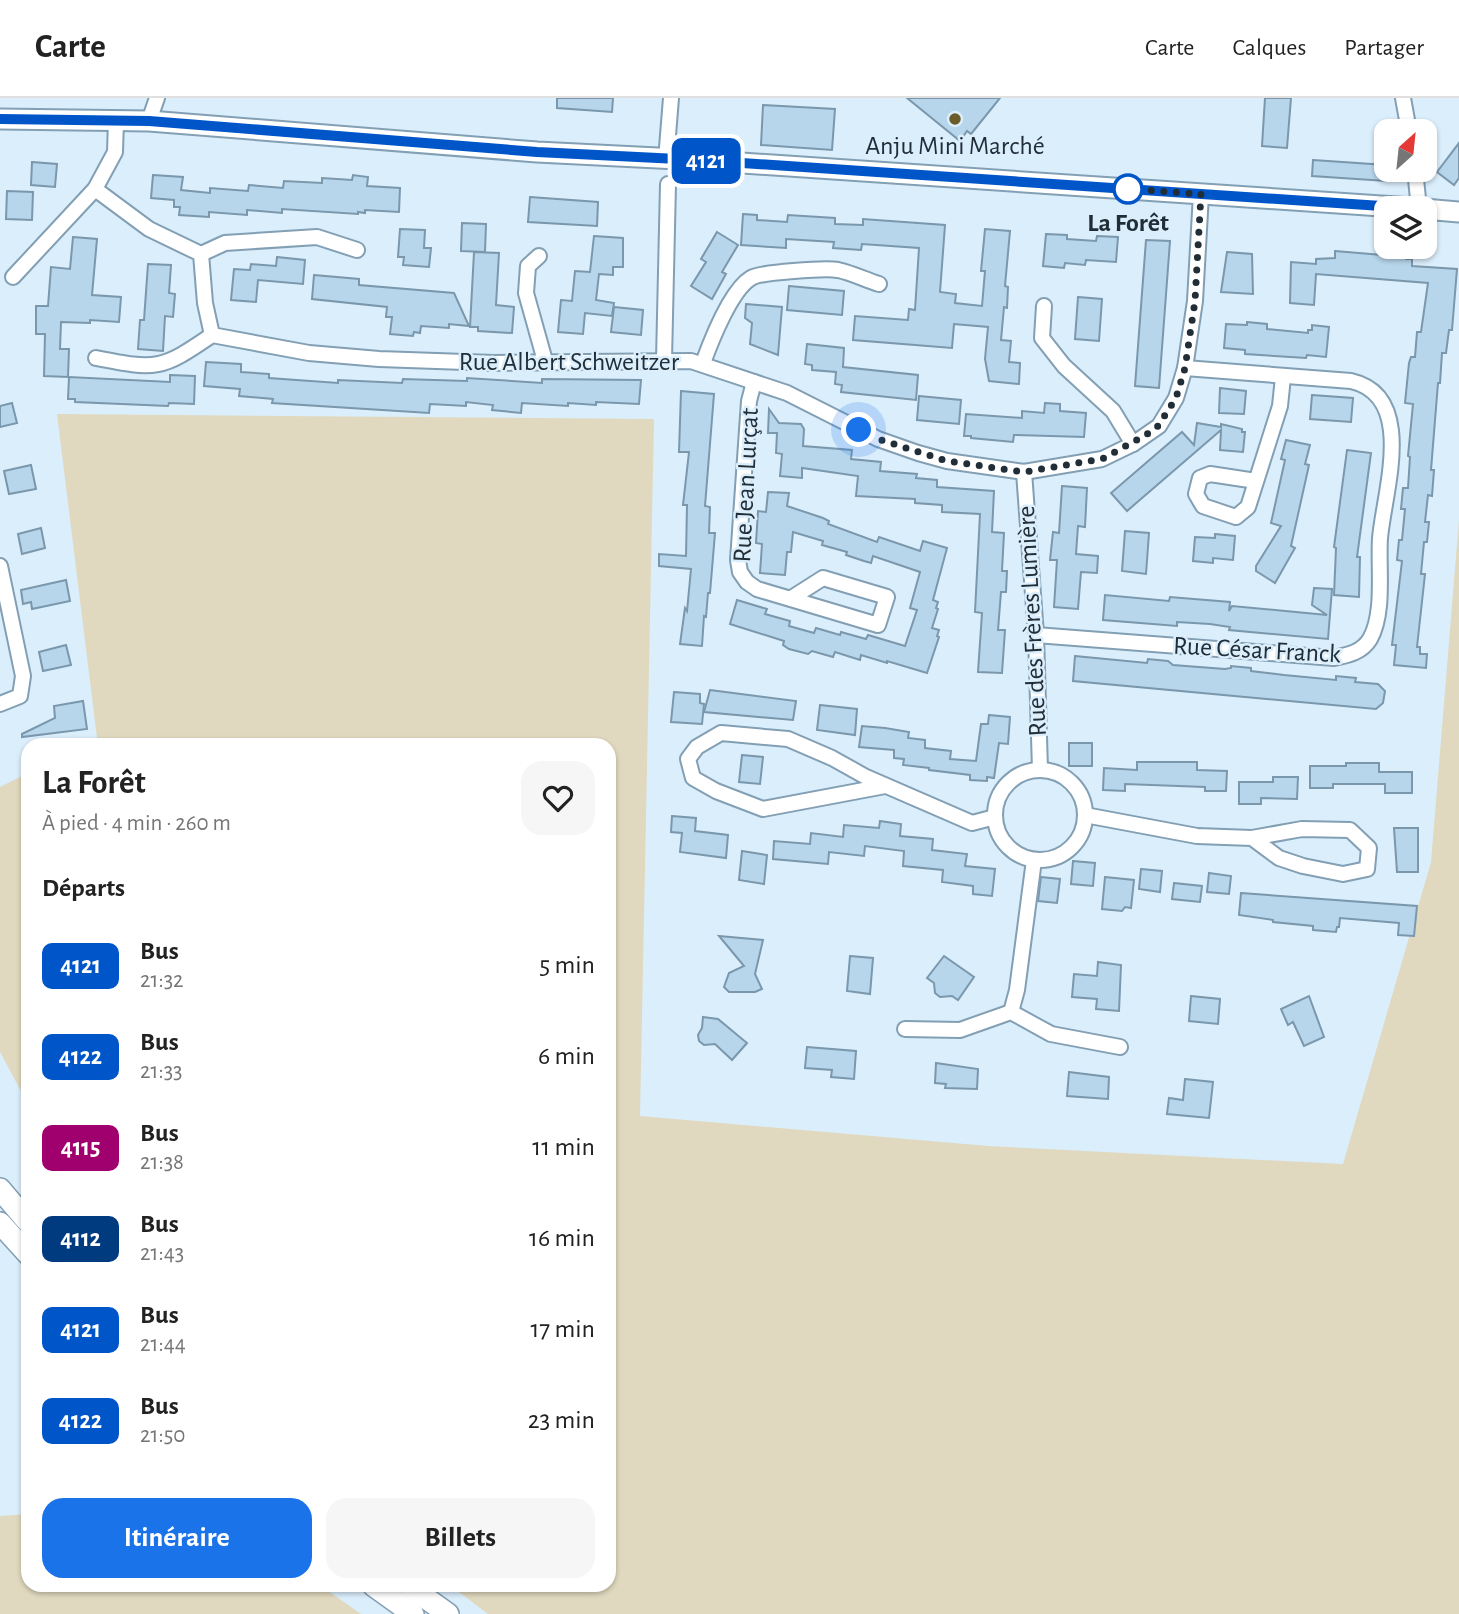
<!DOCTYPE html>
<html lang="fr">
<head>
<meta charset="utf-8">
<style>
  :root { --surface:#fff; --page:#f6f6f6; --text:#222; --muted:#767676; --line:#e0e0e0; --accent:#1a73e8 }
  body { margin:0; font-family:"Alegreya Sans",sans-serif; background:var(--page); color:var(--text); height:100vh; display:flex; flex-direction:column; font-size:26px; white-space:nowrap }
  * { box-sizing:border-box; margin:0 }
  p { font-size:23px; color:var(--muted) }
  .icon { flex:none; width:38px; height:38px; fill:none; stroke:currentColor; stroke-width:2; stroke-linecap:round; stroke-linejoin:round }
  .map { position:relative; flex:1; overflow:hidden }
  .sheet { position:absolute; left:21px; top:640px; width:595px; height:854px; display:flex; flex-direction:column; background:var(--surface); border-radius:21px; box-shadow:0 2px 5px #0004 }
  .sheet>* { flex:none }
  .badge { padding:0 14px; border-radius:10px; font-size:24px; line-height:46px }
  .needle { width:46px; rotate:27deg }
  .fabs { position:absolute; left:1374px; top:21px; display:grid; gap:14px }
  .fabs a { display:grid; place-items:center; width:63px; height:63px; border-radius:14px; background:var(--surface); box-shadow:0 2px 5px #0004; font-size:35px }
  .you { position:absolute; width:35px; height:35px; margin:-18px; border:5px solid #fff; border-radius:50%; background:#1a73e8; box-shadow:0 0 0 10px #1a73e833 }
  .map>.badge { position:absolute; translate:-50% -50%; box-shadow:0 0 0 4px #fff }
  h2 { padding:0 21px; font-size:26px; line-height:63px }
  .round { display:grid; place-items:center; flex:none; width:74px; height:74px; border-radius:21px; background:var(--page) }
  .headline { display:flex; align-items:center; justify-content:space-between; height:119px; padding:0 21px }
  h1 { font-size:33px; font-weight:700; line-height:52px }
  .primary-button { display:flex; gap:14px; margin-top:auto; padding:14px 21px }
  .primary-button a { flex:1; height:80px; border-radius:21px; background:var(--accent); color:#fff; font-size:28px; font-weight:700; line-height:80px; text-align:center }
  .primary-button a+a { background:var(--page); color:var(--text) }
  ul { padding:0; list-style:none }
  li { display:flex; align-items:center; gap:21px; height:91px; padding:0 21px }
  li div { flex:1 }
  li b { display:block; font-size:26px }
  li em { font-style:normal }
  li .badge { min-width:77px; font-weight:700; text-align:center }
  header { display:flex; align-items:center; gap:42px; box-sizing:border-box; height:98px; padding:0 35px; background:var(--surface); border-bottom:2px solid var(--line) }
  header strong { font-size:33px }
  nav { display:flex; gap:38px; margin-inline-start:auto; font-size:24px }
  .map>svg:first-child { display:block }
</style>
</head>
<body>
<header>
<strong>Carte</strong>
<nav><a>Carte</a><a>Calques</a><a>Partager</a></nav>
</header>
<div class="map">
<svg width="1459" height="1516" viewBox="0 0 1459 1516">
  <rect width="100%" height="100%" fill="#dbeefc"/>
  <g fill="#e0d9bf">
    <path d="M57,316L654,321L640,1018L988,1048L1343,1066L1431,764L1459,422V1516H488L451,1488H609V648L82,647L97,640Z"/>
    <path d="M28,675V1006L0,954V689Z"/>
    <path d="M28,1416V1488H321L361,1516H0V1418Z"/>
  </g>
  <g fill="#b7d6ec" stroke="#7a97ac" stroke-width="2">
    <path d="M557,0H613L612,14L557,10Z"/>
    <path d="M907,0H1000L971,36L967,33L960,43Z"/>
    <path d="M1265,0H1291L1287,50L1262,48Z"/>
    <path d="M763,7L835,11L832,52L761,47Z"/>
    <path d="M1459,45V80L1454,87L1437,74Z"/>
    <path d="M1313,62L1386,67V83L1312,78Z"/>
    <path d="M32,64L57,66L55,89L31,87Z"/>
    <path d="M153,77L183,79L181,92L210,95V90L248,93L249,87L283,90L284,83L322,85V80L352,82L353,77L368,79L367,88L400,90L399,114L365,112V115L358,114V116L282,111V115L247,112V117L209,114V119L179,117L180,109H174V102L151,100Z"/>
    <path d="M7,93L33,94L32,122L6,121Z"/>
    <path d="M530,99L598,104L597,128L528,124Z"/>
    <path d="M743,116L757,117V122L787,124L788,117L835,120V126L863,127V121L945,127L940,194L956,196L955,205L982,208L985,173H981L985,131L1010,133L1005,188L1008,189L1007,210L1004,209L1001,242L1011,243L1009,264L1020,265L1019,286L989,283L985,261L988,229L954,226L952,250L853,242L855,218L908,222L909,211L915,212L919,150L862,146L861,152L833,150L834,144L786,141V150L741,147Z"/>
    <path d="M462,125L486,126L485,154L461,153Z"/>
    <path d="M400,131L425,132L424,150H431L429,169L403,167L404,159H398Z"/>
    <path d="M717,134L738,147L722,174L726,176L712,201L691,188L706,164L701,161Z"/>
    <path d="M1046,136L1067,137V141L1096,143L1097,138L1118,139L1116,164L1086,162L1085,167L1065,165L1064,170L1043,168Z"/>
    <path d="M594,138L623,140V169H613V177L599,176L596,202L614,205L612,218L585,215L583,236L558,234L561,202L572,203L575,173L590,174Z"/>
    <path d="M73,139L97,141L92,197L121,199L119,224L90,222V225L61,224L60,251H69L68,279L44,278L45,236H36V208H48L51,169L70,171Z"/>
    <path d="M1146,142L1170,143L1159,290L1135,288Z"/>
    <path d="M1335,153L1406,159V161H1412V168L1457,171L1452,232H1449L1446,255H1442L1440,285H1438L1431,372H1434L1432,398L1428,397L1425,424H1429L1427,444H1424L1421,476H1425L1417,549H1420V556H1427L1426,570L1394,567L1396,547H1392L1402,463L1397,462L1399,442H1402L1405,411H1401L1403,390H1408L1410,359L1408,358L1413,306L1405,305L1409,265L1411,259H1415L1417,234H1421L1428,185L1316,176L1314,207L1290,205L1291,164L1316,166V161L1335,160Z"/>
    <path d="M474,154L499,155L496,207L514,209L512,235L478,233V229H470Z"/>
    <path d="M1227,154L1252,156L1253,196L1221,194Z"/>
    <path d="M277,159L305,162L303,186L258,182L256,204L231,202L234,171L250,172L251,166L276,168Z"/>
    <path d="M148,166L171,167L169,195L175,196L173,219L165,218L163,253L138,251L140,222H144Z"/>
    <path d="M314,177L359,181V187L454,195L469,228L449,226V230L421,228L420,235L414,234L413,238L390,236L392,219H386L387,209L312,201Z"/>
    <path d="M789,188L844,193L842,217L787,212Z"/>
    <path d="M1078,199L1102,201L1099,243L1075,241Z"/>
    <path d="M746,206L782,209L778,257L750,246L752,225L745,220Z"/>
    <path d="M614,209L643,212L641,237L611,234Z"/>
    <path d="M1247,224L1267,226V231L1308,235V232H1312V227L1329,229L1326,259L1307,257L1306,260L1245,256V252L1224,250L1226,226L1247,227Z"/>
    <path d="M807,246L844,250L843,269L918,277L916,302L841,294L842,287L835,286L836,274L812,272V267L805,266Z"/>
    <path d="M206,264L241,266V274L269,276V280L338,285V282L402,285L403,281L467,283V280L542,285V281L641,282L639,306L596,304V307L568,305V308L522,305L521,315L492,312L493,307L466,304V308L430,306L429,315L272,305L273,301L239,298L240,291L204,288Z"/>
    <path d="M170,277L195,278L194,306L169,305L168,308L75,304V301H68L69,279L170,284Z"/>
    <path d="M1220,290L1246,293L1244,316L1219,315Z"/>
    <path d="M681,293L714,296L705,408L710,409L709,435H715L710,495H708L706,519L704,518L702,548L680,546L685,510L687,513L691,471L659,468V456L686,458L687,407H683L689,354H679Z"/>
    <path d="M1312,297L1353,300L1351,324L1310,321Z"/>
    <path d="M919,298L961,302L959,326L917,322Z"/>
    <path d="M12,305L17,325L0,329V308Z"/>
    <path d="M1045,305L1060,306V313L1086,315L1084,339L1014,337L1013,344L971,340V338H964L966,316L1022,320V313L1044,315Z"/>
    <path d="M769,311L779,325L801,326L804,331L803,348L852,352L851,361L881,364L880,373L917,376L916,380L937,382V389L994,393L992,434L1004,435L1002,473H1007L1006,494H1001L998,532H1005L1002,575L978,574L982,515L975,514L980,416L942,414V407L915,405V401L856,398L858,378L802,370V380L780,378L782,356L776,355L777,335H768Z"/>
    <path d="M1197,325L1221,329V326L1242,331V334H1245L1243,354L1220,352L1221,332L1127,413L1111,395L1182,334L1194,347Z"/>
    <path d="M1286,342L1310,347L1305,366L1309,367L1291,448L1295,450L1275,485L1256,473V468L1281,428L1271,425L1285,362L1281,361Z"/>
    <path d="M1347,352L1371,355L1357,459H1360L1359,499L1334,497L1336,450L1334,449Z"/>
    <path d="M31,367L36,391L9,396L4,373Z"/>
    <path d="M1062,388L1087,390L1085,429L1078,428L1076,456L1098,458L1097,475L1081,474L1078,511L1054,509L1057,462H1050L1053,434L1059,435Z"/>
    <path d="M768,394L789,395L787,408L823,420L829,423L828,426L877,444L879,439L920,453L923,443L947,450L933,502L938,504L936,510L938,511L932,530L939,532L937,538L939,539L927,575L887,563V565L861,557L860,562L835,554L833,559L812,553L808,556L789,551L783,547L784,543L730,526L737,502L767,511L765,516L790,523L789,528L814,535L816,530L840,537L841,534L866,541L868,537L905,548L917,512L910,510L920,474L873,458L871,465L864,463L846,457L847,454L822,447L823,443L793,434L791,454H787L785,477L760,475L762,446L756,445L758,413L766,414Z"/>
    <path d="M41,430L45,450L22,456L18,436Z"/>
    <path d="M1125,433L1149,435L1146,476L1122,473Z"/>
    <path d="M1215,436L1235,438L1233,462L1213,460V465L1193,463L1195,439L1215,440Z"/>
    <path d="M66,482L70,503L32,511L31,504L23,506L21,492Z"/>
    <path d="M1314,490L1332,491L1328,541L1229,532L1230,529L1210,526L1177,524V528L1103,522L1105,497L1169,503L1170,499L1230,504L1229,513L1232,508L1327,517L1312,507Z"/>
    <path d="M66,547L71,567L43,573L39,554Z"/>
    <path d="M1075,558L1147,565L1148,561L1168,563L1173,567L1225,571L1231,570V568L1251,570V573L1284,577L1336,582V578L1356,580L1355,584L1378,586L1385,593L1383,605L1376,611L1073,583Z"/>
    <path d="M710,592L796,603L793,622L704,614Z"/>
    <path d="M674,594L700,596V605L704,606L702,626L671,624Z"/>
    <path d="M83,603L87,631L22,639V636L55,620L54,608Z"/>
    <path d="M820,607L857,611L855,637L817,632Z"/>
    <path d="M989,617L1010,619L1008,646L999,645L994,680L987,679V683L970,682V677L929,672V670L903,667L904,661L894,660V652L859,649L862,628L885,630L909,634L908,640L925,642V650L951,653L950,661L976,663L981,626H988Z"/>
    <rect x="1069" y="645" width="23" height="23"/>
    <path d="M742,657L763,659L760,686L739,684Z"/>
    <path d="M1137,664H1197V672L1227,673L1226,693H1205V689L1125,686V693L1103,692L1104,670L1137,672Z"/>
    <path d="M1346,665H1379V674H1412V695H1385V686H1333V690H1310V668H1346Z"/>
    <path d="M1273,679H1298L1297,701L1261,700V706H1239V684H1273Z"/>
    <path d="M672,718L696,720L695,733L728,737L726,760L680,754L682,735L671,734Z"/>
    <path d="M880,723L901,726L900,738L933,741L932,752L967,756L965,768L995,771L992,798L973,796V788L942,784L943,772L903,768L904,753L865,748L864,758L829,754L828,766L773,761L774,743L810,746L811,735L843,739L844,727L879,730Z"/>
    <path d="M1394,730H1418V774H1397Z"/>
    <path d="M742,753L767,757L764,786L739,782Z"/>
    <path d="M1073,763L1095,765L1093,788L1071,786Z"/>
    <path d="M1141,771L1162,773L1160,794L1139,791Z"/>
    <path d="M1209,775L1231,778L1229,796L1207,794Z"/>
    <path d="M1041,779L1060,781L1057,805L1038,803Z"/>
    <path d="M1105,779L1134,782L1131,810L1125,809L1122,813L1102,811Z"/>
    <path d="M1174,785L1202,788L1200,804L1172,801Z"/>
    <path d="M1241,795L1417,808L1414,838L1398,837L1399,825L1340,820L1339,829H1337L1336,834L1313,832V828L1273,824V822L1239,817Z"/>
    <path d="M719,838L763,842L755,876L762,891L755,894H729L724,889L729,875L744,868Z"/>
    <path d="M850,858L873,860L870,896L847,893Z"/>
    <path d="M944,858L974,879L958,902L952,898L940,899L935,895L934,885L927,880Z"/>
    <path d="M1098,864L1121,867L1119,913L1096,911L1097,901L1072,899L1074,876L1097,878Z"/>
    <path d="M1191,898L1220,901L1218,926L1189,923Z"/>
    <path d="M1309,898L1324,939L1304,948L1293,924L1288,927L1281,911Z"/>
    <path d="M703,919L718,921L747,945L732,962L715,946L704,947L699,943L698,937L702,930Z"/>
    <path d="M807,949L856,953L854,981L831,979L832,972L805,970Z"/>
    <path d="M936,965L978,971L977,991L945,990L946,986L935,985Z"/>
    <path d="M1069,974L1109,979L1108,1001L1067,998Z"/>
    <path d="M1185,981L1213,984L1209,1020L1167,1016L1169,1000L1183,1002Z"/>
  </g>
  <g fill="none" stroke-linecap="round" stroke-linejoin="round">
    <defs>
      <g id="street">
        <path d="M1403,0L1409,33"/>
        <path d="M149,23L157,0"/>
        <path d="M666,62L671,0"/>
        <path d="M1415,72L1419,110"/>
        <path d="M95,91L149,131L201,156L205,205L212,237L309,255L379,261L494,265L691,263L787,295L878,341L918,355L947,363L1024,374L1102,361L1133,346L1159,328L1176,300L1185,270L1195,203L1201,96"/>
        <path d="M201,156L225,145L317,139L357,152"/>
        <path d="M539,158L528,168L526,195L545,263"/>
        <path d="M13,179L95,91L115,54L116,22"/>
        <path d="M1044,208L1042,240L1064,268L1113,313L1133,346"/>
        <path d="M96,260C157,272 161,272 212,237"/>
        <path d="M664,262L668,86"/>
        <path d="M703,265C711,243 731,192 751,180C760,174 826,170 838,172C852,175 866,182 879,186"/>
        <path d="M754,284L749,303L738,462L740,474L747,484L757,491L878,527L887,499L823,480L790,501"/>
        <path d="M1024,374L1036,537L1040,672"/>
        <path d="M1256,383L1210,376L1200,380L1196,396L1203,408L1236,419L1248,409L1280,308L1283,279"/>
        <path d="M0,468L23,578L20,598L0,606"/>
        <path d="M1036,537L1334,560C1349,557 1362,554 1370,541C1385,515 1378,469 1380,440C1384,394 1417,298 1351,283L1185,270"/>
        <circle cx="1040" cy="717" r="45"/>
        <path d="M885,688L763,711L716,693L693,680L688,661L697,649L721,635L788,641L832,660L866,679L972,725L995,719"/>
        <path d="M1085,717L1197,738L1252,740L1302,731L1350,732L1369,750L1367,771L1343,776L1303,768L1279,760L1252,740"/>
        <path d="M1011,914L1017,892L1034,762"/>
        <path d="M905,931L960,932L1011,914L1051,936L1120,949"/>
      </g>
      <g id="secondary">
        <path d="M0,21L149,23L537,54L698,62L1411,110"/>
        <path d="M1424,111L1459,114"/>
      </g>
      <g id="primary">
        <path d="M0,1091L28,1124"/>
        <path d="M0,1125L28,1156"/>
        <path d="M374,1488L413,1516"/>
        <path d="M409,1488L448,1516"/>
      </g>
    </defs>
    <use href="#street" stroke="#829fb4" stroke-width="18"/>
    <use href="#secondary" stroke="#829fb4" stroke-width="23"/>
    <use href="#primary" stroke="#829fb4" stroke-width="24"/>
    <use href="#street" stroke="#fff" stroke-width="14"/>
    <use href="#secondary" stroke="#fff" stroke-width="19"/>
    <use href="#primary" stroke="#fff" stroke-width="21"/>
  </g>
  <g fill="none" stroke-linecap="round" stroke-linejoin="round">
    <defs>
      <path id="line" d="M0,21L149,23L537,54L698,62L1411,110"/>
    </defs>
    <use href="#line" stroke="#fff" stroke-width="16"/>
    <use href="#line" stroke="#0055c8" stroke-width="10"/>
    <path stroke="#222e37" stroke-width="7" stroke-dasharray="0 12.6" d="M859,332L878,341L947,363L1024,374L1102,361L1146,337L1158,328L1176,300L1185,270L1195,203L1201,96L1128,91"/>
  </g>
  <circle fill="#6a5c29" stroke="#dbeefc" stroke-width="2.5" cx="955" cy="21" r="7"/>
  <circle fill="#fff" stroke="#0055c8" stroke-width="3.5" cx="1128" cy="91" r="14"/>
  <g text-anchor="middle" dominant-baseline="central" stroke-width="5" stroke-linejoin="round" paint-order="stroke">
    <g font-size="26" fill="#222e37" stroke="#dbeefc">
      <text x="955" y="48">Anju Mini Marché</text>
    </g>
    <g font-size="26" font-weight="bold" fill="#222e37" stroke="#dbeefc">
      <text x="1128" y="125">La Forêt</text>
    </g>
    <g font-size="26" fill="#222e37" stroke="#dbeefc">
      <text x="569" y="264">Rue Albert Schweitzer</text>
      <text transform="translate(746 387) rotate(-87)">Rue Jean Lurçat</text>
      <text transform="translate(1032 523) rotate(-93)">Rue des Frères Lumière</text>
      <text transform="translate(1257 552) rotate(3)">Rue César Franck</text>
    </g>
  </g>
</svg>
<div class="fabs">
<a><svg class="needle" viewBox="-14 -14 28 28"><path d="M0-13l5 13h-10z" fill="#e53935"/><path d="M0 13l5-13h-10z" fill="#767676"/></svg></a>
<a><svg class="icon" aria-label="layers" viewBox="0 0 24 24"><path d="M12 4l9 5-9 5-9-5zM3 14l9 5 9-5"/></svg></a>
</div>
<div class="you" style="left:859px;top:332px"></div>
<b class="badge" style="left:706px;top:63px;background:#0055c8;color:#fff">4121</b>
<section class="sheet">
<div class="headline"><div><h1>La Forêt</h1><p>À pied · 4 min · 260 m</p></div><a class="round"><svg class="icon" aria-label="heart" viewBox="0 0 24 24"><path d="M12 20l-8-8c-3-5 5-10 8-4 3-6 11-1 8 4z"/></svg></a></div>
<h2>Départs</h2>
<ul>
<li><span class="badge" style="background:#0055c8;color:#fff">4121</span><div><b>Bus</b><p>21:32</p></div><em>5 min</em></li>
<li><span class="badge" style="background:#0055c8;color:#fff">4122</span><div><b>Bus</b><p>21:33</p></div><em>6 min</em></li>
<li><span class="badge" style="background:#a0006e;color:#fff">4115</span><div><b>Bus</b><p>21:38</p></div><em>11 min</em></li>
<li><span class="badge" style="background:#003b80;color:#fff">4112</span><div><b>Bus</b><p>21:43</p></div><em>16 min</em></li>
<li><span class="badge" style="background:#0055c8;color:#fff">4121</span><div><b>Bus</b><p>21:44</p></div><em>17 min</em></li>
<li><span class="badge" style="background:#0055c8;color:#fff">4122</span><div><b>Bus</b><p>21:50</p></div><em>23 min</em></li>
</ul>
<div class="primary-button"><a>Itinéraire</a><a>Billets</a></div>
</section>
</div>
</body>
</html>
